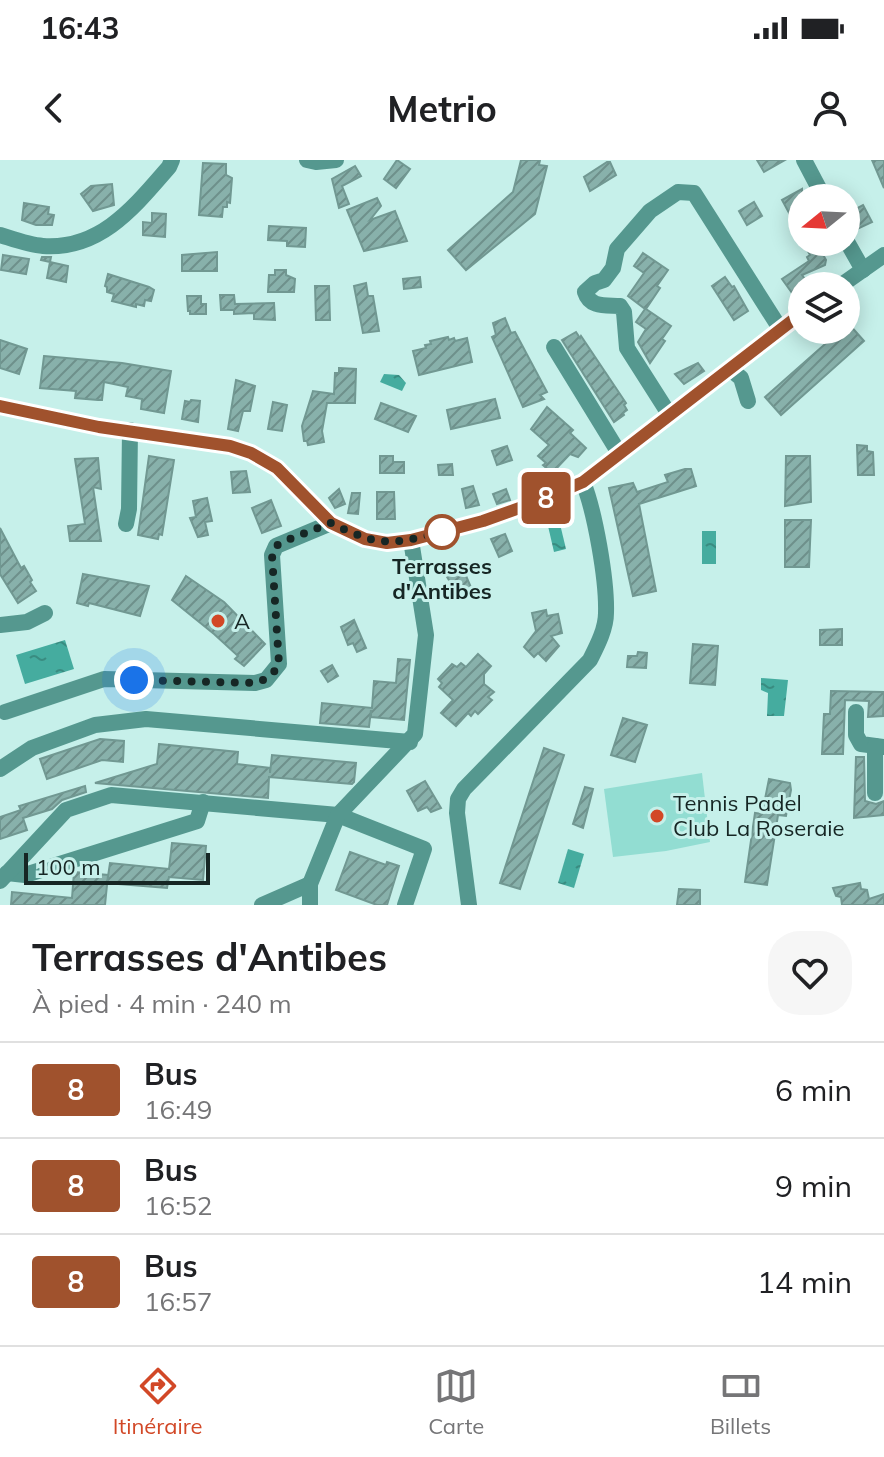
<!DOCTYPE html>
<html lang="fr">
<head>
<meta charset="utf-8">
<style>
  :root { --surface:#fff; --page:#f6f6f6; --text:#202124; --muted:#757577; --line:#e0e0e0; --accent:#d24827 }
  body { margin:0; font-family:Mulish,sans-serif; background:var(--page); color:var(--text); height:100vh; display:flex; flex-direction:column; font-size:30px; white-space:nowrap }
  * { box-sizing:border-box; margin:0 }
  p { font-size:26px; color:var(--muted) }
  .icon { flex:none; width:44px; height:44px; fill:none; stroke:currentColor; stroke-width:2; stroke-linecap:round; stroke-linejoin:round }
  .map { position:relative; height:745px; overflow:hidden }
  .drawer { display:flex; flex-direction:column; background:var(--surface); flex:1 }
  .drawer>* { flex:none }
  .badge { padding:0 16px; border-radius:6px; font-size:28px; line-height:52px }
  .needle { width:52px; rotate:252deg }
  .controls { position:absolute; left:788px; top:24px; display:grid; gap:16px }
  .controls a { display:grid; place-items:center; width:72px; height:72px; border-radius:50%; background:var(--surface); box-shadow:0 4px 20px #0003; font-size:40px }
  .scale { position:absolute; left:24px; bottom:20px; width:186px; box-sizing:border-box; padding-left:8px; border:4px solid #162624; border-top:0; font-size:22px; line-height:28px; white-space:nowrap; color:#162624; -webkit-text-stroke:6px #c6f0ea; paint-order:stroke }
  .you { position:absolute; width:40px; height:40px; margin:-20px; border:6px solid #fff; border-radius:50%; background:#1a73e8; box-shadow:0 0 0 12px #1a73e833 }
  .map>.badge { position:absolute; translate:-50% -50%; box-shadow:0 0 0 4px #fff }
  .round { display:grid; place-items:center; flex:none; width:84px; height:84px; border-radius:32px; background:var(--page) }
  .head { display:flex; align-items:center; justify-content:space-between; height:136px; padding:0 32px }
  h1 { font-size:38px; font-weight:700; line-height:60px }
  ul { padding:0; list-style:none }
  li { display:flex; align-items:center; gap:24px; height:96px; padding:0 32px; border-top:2px solid var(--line) }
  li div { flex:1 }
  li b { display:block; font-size:30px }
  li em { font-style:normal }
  li .badge { min-width:88px; font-weight:700; text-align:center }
  .status { display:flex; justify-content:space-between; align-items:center; height:56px; padding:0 40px; background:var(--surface); direction:ltr }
  .status svg { height:22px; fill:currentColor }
  header { display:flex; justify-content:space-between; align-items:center; height:104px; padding:0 32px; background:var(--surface); font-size:36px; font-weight:700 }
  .tabs { display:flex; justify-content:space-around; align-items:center; height:112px; border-top:2px solid var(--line); background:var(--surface); font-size:22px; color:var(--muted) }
  .tabs a { display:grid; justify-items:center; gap:4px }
  .tabs .active { color:var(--accent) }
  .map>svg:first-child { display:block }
</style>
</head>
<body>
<div class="status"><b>16:43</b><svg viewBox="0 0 49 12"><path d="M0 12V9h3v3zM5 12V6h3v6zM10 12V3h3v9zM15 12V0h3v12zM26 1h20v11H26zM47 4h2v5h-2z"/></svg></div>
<header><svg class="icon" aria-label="back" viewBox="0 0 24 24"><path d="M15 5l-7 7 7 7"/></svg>Metrio<svg class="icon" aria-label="person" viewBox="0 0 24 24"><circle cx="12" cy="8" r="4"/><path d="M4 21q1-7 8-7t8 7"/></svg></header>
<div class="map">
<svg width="884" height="745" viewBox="0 0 884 745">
  <defs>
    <pattern id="water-ripples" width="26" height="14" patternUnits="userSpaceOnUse" patternTransform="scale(2)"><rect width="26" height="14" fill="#45ac9f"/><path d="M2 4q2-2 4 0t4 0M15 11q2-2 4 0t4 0" fill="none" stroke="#398c81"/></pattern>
    <pattern id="building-hatch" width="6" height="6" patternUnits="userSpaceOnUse" patternTransform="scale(2)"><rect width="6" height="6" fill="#88b1ab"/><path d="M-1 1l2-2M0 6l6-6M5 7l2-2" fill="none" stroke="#6e908b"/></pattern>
  </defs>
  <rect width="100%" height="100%" fill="#c6f0ea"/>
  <path fill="#92ddd2" d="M702,613L710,682L666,691L613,697L604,629Z"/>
  <g fill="url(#water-ripples)">
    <path d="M384,214L399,215L406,223L402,231L380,222Z"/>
    <path d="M560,364L566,389L554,392L548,366Z"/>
    <rect x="702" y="371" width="14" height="33"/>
    <path d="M65,480L74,509L25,524L16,495Z"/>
    <path d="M761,518L788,520L784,556H767L768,533L761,530Z"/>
    <path d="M568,689L584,694L574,728L558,723Z"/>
  </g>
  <g fill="url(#building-hatch)" stroke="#719892" stroke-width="2">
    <path d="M397,0L410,9L396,28L384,19Z"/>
    <path d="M521,0H540L539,5L547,6L535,54L466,110L448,90L513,32Z"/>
    <path d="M757,0H785L764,12Z"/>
    <path d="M872,0H884V28Z"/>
    <path d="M607,2H610L616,15L590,31L584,17Z"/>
    <path d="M203,3L226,4V15L232,18L230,43L227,42V47H223L222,57L199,55Z"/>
    <path d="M355,6L361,16L342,26L349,44L339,48L332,19Z"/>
    <path d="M112,24L114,45L93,51L81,34L91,26Z"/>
    <path d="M802,29V61L795,64L782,40Z"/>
    <path d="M377,38L381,46L370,60L395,51L407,81L364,91L347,50Z"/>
    <path d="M754,42L762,56L747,65L739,51Z"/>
    <path d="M24,43L49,47L48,54L54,55L52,65H36L22,60Z"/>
    <path d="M863,45L872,62L855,70L846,54Z"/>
    <path d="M152,53L166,54L165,77L143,75V62L152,63Z"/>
    <path d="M269,66L306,68L305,87L287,86V81L268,80Z"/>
    <path d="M803,82H816L826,100L825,105L802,115L810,126H802V132L795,137L782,119L809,101L807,97L810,95Z"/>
    <path d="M217,92V111H182V95Z"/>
    <path d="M643,93L668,110L657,126L660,128L646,149L671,166L662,179L665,181L650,203L638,182L646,169L636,162L645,149L628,136L644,113L634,106Z"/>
    <path d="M3,95L29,99L26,114L1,110Z"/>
    <path d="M42,97H51L50,102L68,106L66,122L47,118L50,102L41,100Z"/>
    <path d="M275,110H286V115L295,119L294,132H268L269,115H275Z"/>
    <path d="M108,114L149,127L154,130L151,141L145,140L144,146L136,144V147L112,141L114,134L107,132V127L105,126Z"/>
    <path d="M420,117L421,127L404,129L403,119Z"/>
    <path d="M725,117L732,127L734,126L748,151L734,160L712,126Z"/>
    <path d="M366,123L368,136H373L379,171L363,173L354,126Z"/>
    <path d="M315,126H329L330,160H316Z"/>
    <path d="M220,135H234L235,144L274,143L275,160L254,159V153L234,154V150H221Z"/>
    <path d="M187,136H201V144H206V154H190V151H188Z"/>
    <path d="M505,158L511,173L515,172L547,232L540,235L544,239L523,247L492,177L496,175L493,163Z"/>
    <path d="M848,163L864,181L781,255L765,237L841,170H846Z"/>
    <path d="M576,172L580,178L581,176L626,243L624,245L627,250L623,253L624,255L614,262L562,180Z"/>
    <path d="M448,177L449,180L454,178L455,181L467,178L472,202L419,215L413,191L426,188L425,185L431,184L430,181Z"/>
    <path d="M0,180L27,189L19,214L0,208Z"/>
    <path d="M44,196L122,203L171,211L164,253L141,249L142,239L126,236L128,227L104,222L102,240H98L75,238L76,231L40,228Z"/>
    <path d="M698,203L704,211L684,224L675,214Z"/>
    <path d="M339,208L356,209L355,243H327L322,271L324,282L308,285L307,281H304L302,266L313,231L334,234L335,213H339Z"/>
    <path d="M236,220L255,226L250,251H243L238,271L228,269Z"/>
    <path d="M495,239L500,258L451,269L447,250Z"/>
    <path d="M191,240L200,241L198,262L182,259L185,241L190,242Z"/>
    <path d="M273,242L287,245L282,271L268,269Z"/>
    <path d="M381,243L416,256L408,272L375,259Z"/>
    <path d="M547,247L573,270L570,273L586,288L578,297L570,294L552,313L543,305L546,303L538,296L549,285L531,269Z"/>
    <path d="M857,285L867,286V291L873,292L874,315H858Z"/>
    <path d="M507,286L512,300L497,305L492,291Z"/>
    <path d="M149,296L174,300L162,375L159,374L158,379L138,375Z"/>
    <path d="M380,296H393V302H404V313H380Z"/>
    <path d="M786,296H810L811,342L785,346Z"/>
    <path d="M98,298L101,329L93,327L101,381H70L68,366L85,364L75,299Z"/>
    <path d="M452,304L453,315H439L438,305Z"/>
    <path d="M685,309H691L696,326L639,344L656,431L633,436L609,328L633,323L637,332L668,322L665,315Z"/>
    <path d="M246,311L250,332L233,333L231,312Z"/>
    <path d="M473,326L479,345L466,348L462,329Z"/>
    <path d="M339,329L345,344L335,348L329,338Z"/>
    <path d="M506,329L510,340L497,344L493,334Z"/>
    <path d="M377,332H394L395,359H377Z"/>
    <path d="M352,333H360L358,354L348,353Z"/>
    <path d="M207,338L212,361L205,362L208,375L198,377L190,358L196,357L193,341Z"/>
    <path d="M271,340L281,366L262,373L252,348Z"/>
    <path d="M785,360H811L809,407H785Z"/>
    <path d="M0,368L21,408L24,406L32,420L30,422L36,431L18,443L0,414Z"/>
    <path d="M505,374L512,391L499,397L491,379Z"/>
    <path d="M463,409L473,432L460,438L447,417Z"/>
    <path d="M83,414L149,426L140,456L89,443L88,446L77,443Z"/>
    <path d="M186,416L224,442L265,484L244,506L235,499L238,496L214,474L172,440Z"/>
    <path d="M546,450L547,456L558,454L562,473L551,476L559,486L546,501L538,493L534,497L524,487L536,471L532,453Z"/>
    <path d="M354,460L366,488L357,492L353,483L348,485L341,467Z"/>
    <path d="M842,469V485H820V470Z"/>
    <path d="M693,484L718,486L715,525L690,523Z"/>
    <path d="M638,492L647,493L646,508L627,507L628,496H637Z"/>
    <path d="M478,494L491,506L484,514V524L494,532L488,537L492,540L478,554L475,551L471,556L468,553L456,566L441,553L453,540L439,527L442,523L438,519L452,504L457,507L461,503L466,507Z"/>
    <path d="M398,499L410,500L404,560L371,557V550L369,567L320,563L322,543L372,548L374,521L396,523Z"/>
    <path d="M332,505L338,516L328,522L321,511Z"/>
    <path d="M831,531L884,532L883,556L868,557L869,541L845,540L843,594H822L824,554H830Z"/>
    <path d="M623,558L647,565L635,602L611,595Z"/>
    <path d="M100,579L124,581L123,602L102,600L47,619L40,599Z"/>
    <path d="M159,584L238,592L237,604L270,608V613L272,595L356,603L354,622L352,624L269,617L268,638L95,623L157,604Z"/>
    <path d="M544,588L564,595L520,729L500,723Z"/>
    <path d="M856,597H864L865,641L876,644L884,641V655L854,658Z"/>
    <path d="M769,619L790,623L791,630L786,656L778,655L767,725L745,722L755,653L762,654Z"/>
    <path d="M425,621L441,648L431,652L427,647L418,651L407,631Z"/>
    <path d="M85,626L86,632L62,640L52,649L23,658L27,670L0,679V657L21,650L19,646Z"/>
    <path d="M585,627L593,629L583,668L573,664Z"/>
    <path d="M172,683L206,686L203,720L169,717L167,728L107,723L110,703L169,709Z"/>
    <path d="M350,692L386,705L387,702L399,706L387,745H377L336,730Z"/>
    <path d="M74,712L108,715L105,745H11L12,732L72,738Z"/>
    <path d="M860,723L861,729L867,730L869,739L884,734V745H842L841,737L836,736L833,728Z"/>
    <path d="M679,729L700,730V745H677Z"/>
  </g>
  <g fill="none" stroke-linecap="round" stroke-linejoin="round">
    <g stroke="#55988f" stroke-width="16">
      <path d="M307,0L316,2L336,0"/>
      <path d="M804,0L824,38"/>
      <path d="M0,75C13,79 29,85 43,86C101,90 135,46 169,7L172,0"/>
      <path d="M846,80L863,110"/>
      <path d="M840,126L884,95"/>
      <path d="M554,187L619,293"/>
      <path d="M730,209L741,218L748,241"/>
      <path d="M0,246L99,267L230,286L251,293L277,308L331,363L365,379L387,383L411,380L483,361L539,341L583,322L802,153"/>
      <path d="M669,254L627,188L624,152L620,146C606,145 590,148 585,132L595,123L604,120L613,108L617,89L650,51L678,32L694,33L781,170"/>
      <path d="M126,364L129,349L130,270"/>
      <path d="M0,465L27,462L45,453"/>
      <path d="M5,552L104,519L255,523L266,520L279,504L272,395L276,386L331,363"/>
      <path d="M856,552V575L861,584L884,587"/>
      <path d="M875,586V633"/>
      <path d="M0,609L32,588L95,565L146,559L410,582"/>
      <path d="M7,713L25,715L197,661L203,642"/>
      <path d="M0,721L66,650L111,635L338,655L424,689L405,745"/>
      <path d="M262,745L310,724"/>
      <path d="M310,745V724L338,655L415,574L426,475L411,380"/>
      <path d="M469,745L457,653L458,639L464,629L590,500C597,486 606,469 606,453C607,420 595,352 583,322"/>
    </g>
  </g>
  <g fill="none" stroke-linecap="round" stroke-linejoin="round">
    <defs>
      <path id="line" d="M0,246L99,267L230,286L251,293L277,308L331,363L365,379L387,383L411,380L483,361L539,341L583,322L802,153"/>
    </defs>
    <use href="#line" stroke="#fff" stroke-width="18"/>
    <use href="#line" stroke="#a0522d" stroke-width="12"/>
    <path stroke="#162624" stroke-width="8" stroke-dasharray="0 14.4" d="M134,520L255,523C267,519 273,515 279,504L272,395L276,386L282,382L331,363C380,387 389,385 442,372"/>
  </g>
  <circle fill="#fff" stroke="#a0522d" stroke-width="4" cx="442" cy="372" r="16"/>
  <g fill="#d24827" stroke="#c6f0ea" stroke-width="3">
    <circle cx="218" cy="461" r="8"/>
    <circle cx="657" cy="656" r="8"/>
  </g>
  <g text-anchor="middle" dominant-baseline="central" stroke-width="6" stroke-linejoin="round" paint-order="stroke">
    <g font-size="22" font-weight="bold" fill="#162624" stroke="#c6f0ea">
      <text x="442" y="406">Terrasses<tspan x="442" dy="25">d'Antibes</tspan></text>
    </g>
    <g font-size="22" fill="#162624" stroke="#c6f0ea" text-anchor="start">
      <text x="234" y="461">A</text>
      <text x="673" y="643">Tennis Padel<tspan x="673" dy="25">Club La Roseraie</tspan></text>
    </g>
  </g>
</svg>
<div class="controls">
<a><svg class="needle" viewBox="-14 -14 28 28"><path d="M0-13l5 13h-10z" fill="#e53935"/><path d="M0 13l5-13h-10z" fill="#757577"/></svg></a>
<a><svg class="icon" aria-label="layers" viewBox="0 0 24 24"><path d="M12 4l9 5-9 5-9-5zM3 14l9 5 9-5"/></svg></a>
</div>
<div class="scale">100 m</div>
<div class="you" style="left:134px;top:520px"></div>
<b class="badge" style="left:546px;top:338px;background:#a0522d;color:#fff">8</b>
</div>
<section class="drawer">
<div class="head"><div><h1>Terrasses d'Antibes</h1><p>À pied · 4 min · 240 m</p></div><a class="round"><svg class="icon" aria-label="heart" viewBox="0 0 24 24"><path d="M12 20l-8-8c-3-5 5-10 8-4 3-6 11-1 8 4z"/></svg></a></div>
<ul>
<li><span class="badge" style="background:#a0522d;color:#fff">8</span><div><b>Bus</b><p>16:49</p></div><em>6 min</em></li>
<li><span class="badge" style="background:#a0522d;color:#fff">8</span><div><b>Bus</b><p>16:52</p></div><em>9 min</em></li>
<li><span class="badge" style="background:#a0522d;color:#fff">8</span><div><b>Bus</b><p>16:57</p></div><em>14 min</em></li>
</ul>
</section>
<nav class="tabs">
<a class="active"><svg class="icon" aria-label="directions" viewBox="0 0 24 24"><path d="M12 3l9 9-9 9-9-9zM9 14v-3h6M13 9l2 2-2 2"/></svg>Itinéraire</a>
<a><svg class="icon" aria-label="map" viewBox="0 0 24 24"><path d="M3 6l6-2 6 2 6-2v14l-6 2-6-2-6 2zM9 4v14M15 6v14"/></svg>Carte</a>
<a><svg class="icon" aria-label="tickets" viewBox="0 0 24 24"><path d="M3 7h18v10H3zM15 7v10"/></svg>Billets</a>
</nav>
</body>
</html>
